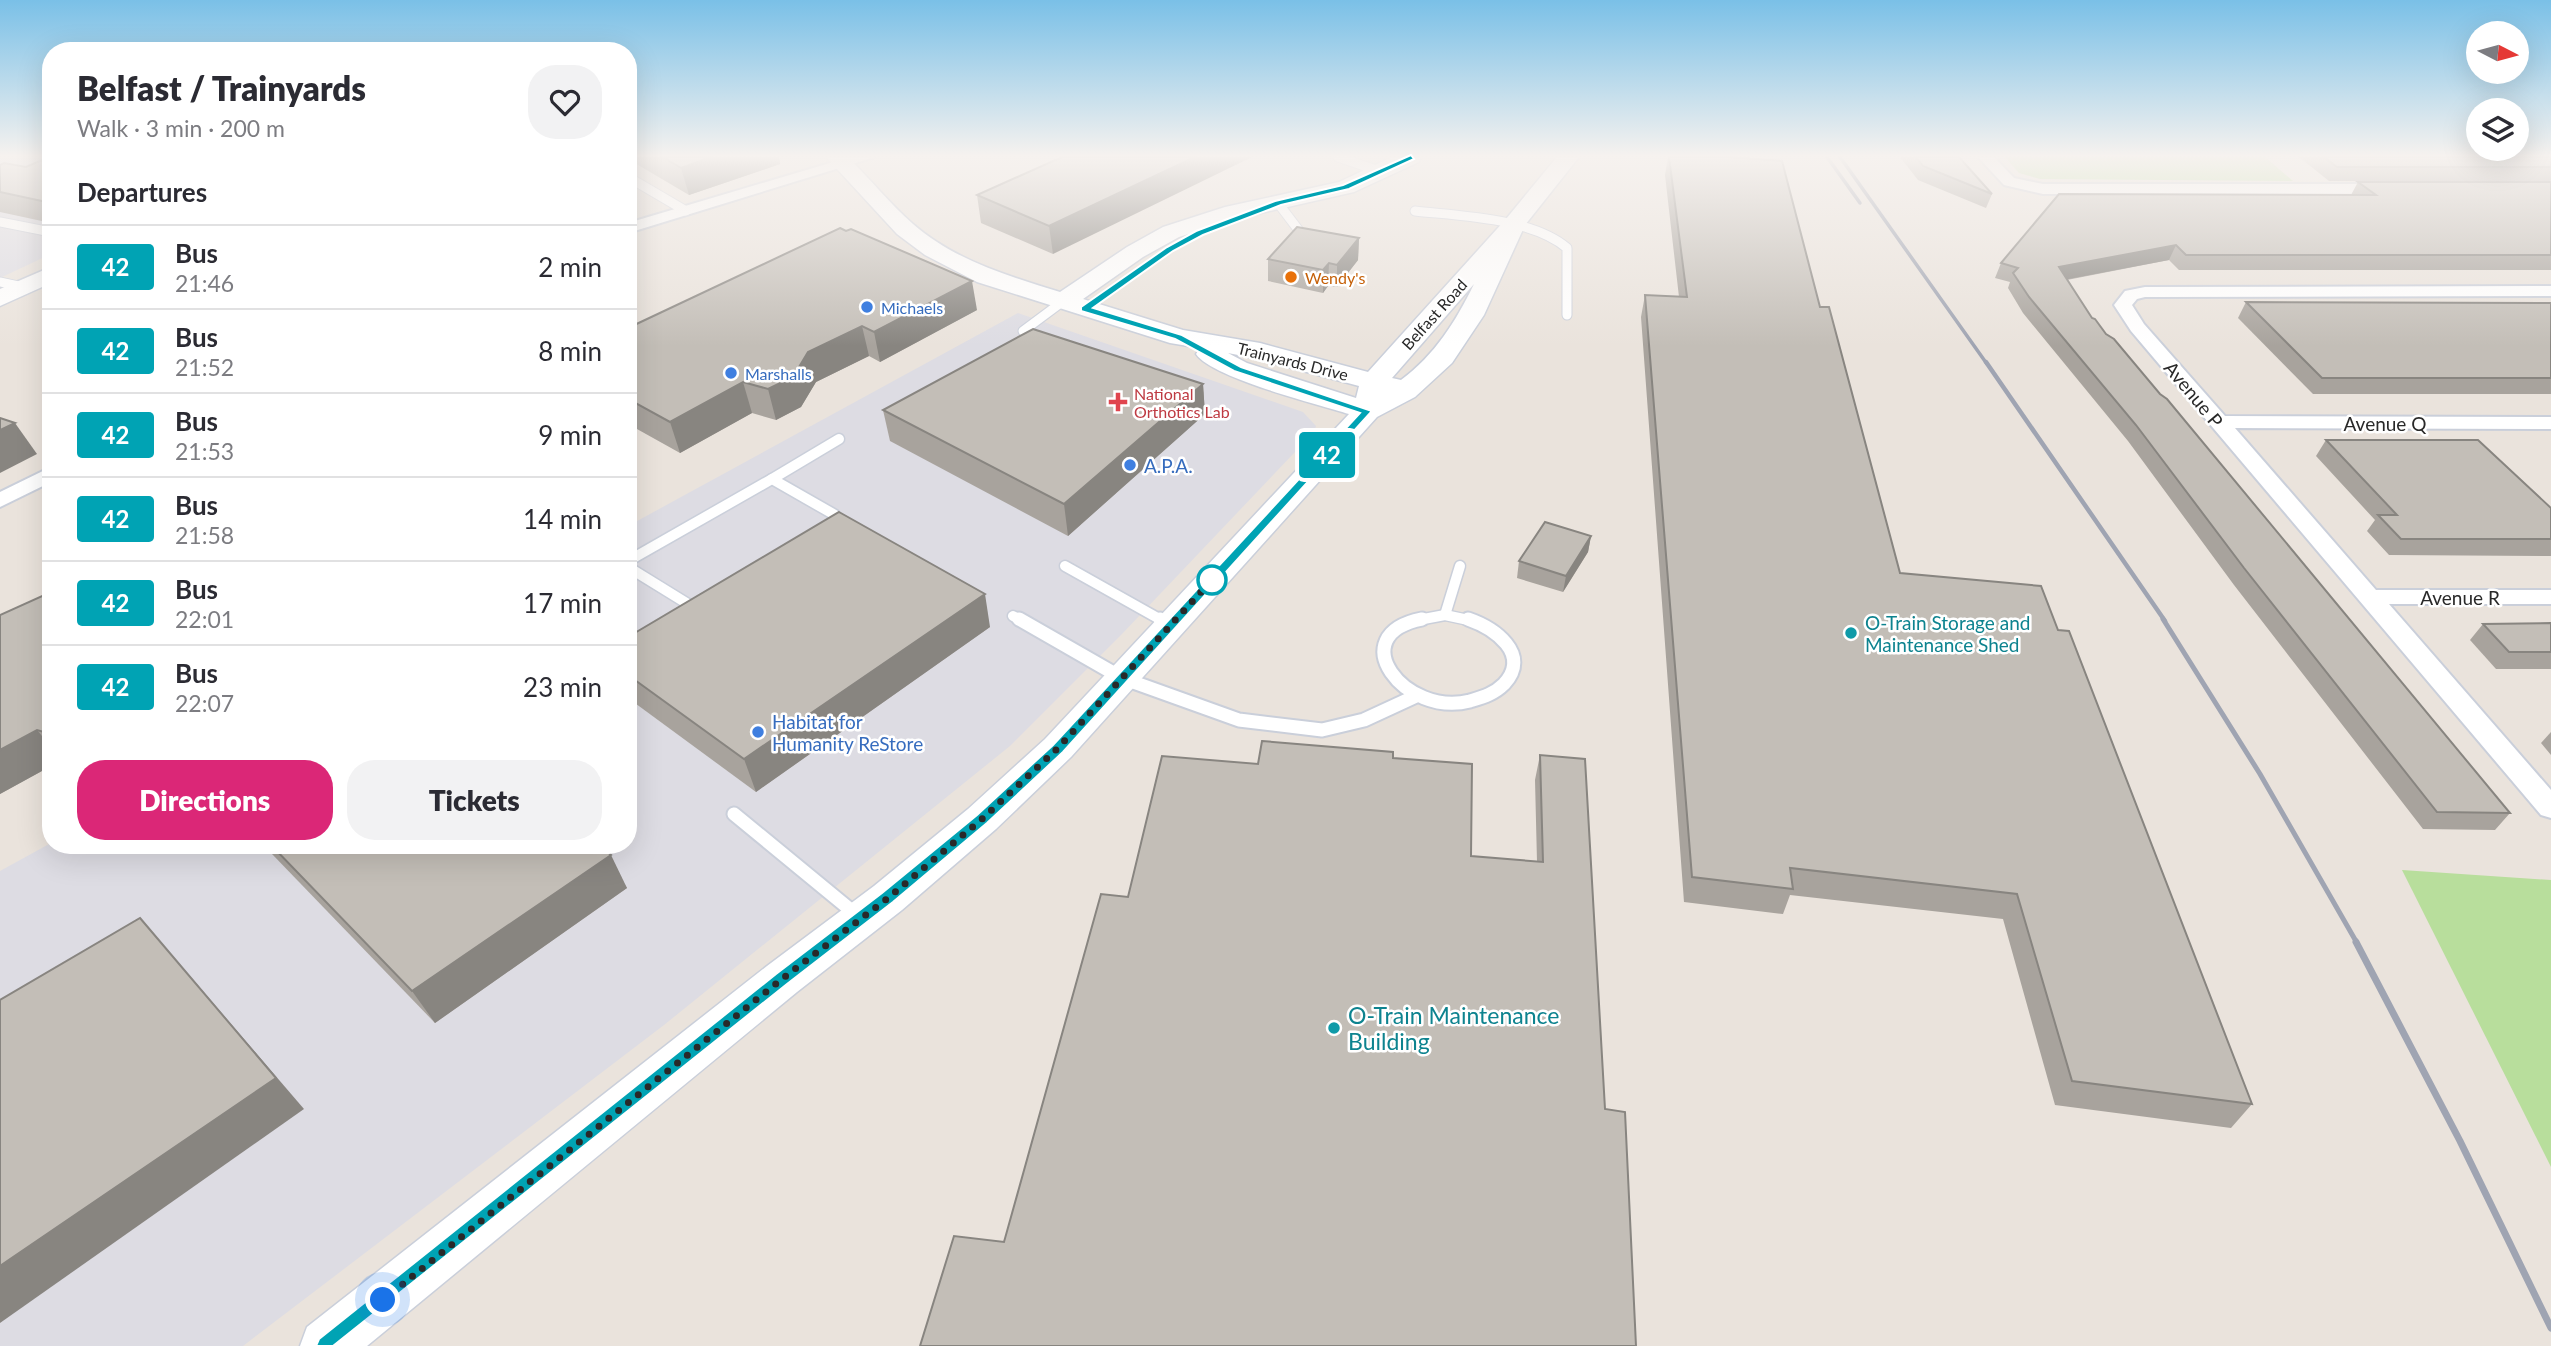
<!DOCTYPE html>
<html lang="en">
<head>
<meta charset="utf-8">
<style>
  :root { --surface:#fff; --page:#f2f2f3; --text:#2b2b33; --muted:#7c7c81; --line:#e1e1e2; --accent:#db2777 }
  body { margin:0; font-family:Lato,sans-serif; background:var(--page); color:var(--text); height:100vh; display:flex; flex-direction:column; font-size:26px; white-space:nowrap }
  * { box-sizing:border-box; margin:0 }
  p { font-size:23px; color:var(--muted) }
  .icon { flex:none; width:38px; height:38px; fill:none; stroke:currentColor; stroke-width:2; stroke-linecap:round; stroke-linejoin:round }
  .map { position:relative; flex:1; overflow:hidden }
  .sheet { position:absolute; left:42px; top:42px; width:595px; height:812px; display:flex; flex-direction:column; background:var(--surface); border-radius:28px; box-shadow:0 7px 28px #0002 }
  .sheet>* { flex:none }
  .badge { padding:0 14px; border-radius:5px; font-size:24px; line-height:46px }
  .needle { width:46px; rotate:96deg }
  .buttons { position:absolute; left:2466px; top:21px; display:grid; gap:14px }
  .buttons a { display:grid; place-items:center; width:63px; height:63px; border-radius:50%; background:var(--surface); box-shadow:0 7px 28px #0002; font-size:35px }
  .you { position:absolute; width:35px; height:35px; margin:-18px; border:5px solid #fff; border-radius:50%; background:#1a73e8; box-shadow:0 0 0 10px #1a73e833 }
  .map>.badge { position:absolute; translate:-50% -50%; box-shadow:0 0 0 4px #fff }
  h2 { padding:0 35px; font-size:26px; line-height:63px }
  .round { display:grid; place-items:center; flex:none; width:74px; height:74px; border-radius:28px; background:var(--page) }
  .headline { display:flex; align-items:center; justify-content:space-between; height:119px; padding:0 35px }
  h1 { font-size:33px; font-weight:800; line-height:52px }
  .action { display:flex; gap:14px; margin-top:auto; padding:14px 35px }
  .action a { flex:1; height:80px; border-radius:28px; background:var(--accent); color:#fff; font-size:28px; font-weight:800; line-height:80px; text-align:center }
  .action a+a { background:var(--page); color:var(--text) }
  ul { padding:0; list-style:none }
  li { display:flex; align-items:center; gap:21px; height:84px; padding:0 35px; border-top:2px solid var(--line) }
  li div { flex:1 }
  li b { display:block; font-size:26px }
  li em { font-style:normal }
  li .badge { min-width:77px; font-weight:700; text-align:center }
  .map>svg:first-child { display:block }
</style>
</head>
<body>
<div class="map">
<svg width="2551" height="1346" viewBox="0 0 2551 1346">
  <rect width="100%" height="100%" fill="#eae3dc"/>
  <g fill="#dddce3">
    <path d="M0,157H51V254L0,278Z"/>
    <path d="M1018,313L1303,412L1316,426L1314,432L1122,634L1010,746L664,1025L243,1346H0V871L51,843V845H628V526Z"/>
  </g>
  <g fill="#b8de9c">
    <path d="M2005,157H2265L2293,181L2040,179L2019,173Z"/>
    <path d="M2402,870L2551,880V1167Z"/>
  </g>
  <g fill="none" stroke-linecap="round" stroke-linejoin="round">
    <defs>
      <g id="lane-far2">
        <path d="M1338,157L1382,172"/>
        <path d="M628,177L686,211"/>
        <path d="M1278,203L1300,232"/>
        <path d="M1415,211C1460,216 1532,218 1567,248V315"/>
        <path d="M0,222L51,232"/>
        <path d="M0,282L23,287"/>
        <path d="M1023,331L1062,302"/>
      </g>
      <g id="lane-far1">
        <path d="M772,479L839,439"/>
        <path d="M628,561L772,479L835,515"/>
        <path d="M1065,566L1163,621"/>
        <path d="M628,567L688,604"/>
        <path d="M1445,615L1460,566"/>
        <path d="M1013,616L1022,621"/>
        <path d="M1413,621L1445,615L1473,621"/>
      </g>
      <g id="lane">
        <path d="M1019,619L1122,678L1239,720L1322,730L1364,720L1416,696"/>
        <path d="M1160,619L1170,625"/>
        <path d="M1422,619C1341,635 1405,718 1470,701C1483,697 1494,694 1504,684C1532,654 1494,628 1468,619"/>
        <path d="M734,814L858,916"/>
      </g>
      <g id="street">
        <path d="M850,157H875L628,233V223Z"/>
        <path d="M1978,157H1994L2014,178L2043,184H2386L2394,189L2386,194H2043L2004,185Z"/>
        <path d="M2551,286V296L2145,297L2137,299L2132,305L2144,324L2225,416L2551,417V429L2235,428L2376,590H2551V604H2389L2551,790V818L2541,815L2131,331L2114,305L2125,291L2145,287Z"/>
        <path d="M51,467V482L0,507V492Z"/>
      </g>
      <g id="secondary">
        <path d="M826,157H848C870,179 890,204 913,224C954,260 1008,276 1060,292L1127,247L1163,227L1225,207L1339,182L1392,157H1421L1419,162L1354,192L1239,218L1179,237L1143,257L1083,299L1183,330L1260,343L1368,372L1506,219L1557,157H1579L1525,225L1484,315L1452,363L1415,397L1377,417L1071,757L996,829L902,910L797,992L367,1346H300L307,1327L767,966L874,886L968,809L1045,739L1349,414C1317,404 1212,378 1196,354L1200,348L1170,343L977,282L925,255L897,234ZM1474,284C1456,321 1435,355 1401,380L1392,378ZM1228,353L1258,359L1359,386L1356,398L1247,363Z"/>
        <path d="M51,267V283L0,306V289Z"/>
      </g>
    </defs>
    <use href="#lane-far2" stroke="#cacfda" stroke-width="11"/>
    <use href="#lane-far1" stroke="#cacfda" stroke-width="13"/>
    <use href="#lane" stroke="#cacfda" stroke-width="17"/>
    <use href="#street" stroke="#cacfda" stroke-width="4"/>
    <use href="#secondary" stroke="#cacfda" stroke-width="3"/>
    <use href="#lane-far2" stroke="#fff" stroke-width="9"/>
    <use href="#lane-far1" stroke="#fff" stroke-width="10"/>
    <use href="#lane" stroke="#fff" stroke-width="13"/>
    <use href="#street" fill="#fff" fill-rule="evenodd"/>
    <use href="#secondary" fill="#fff" fill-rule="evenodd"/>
    <g stroke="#9fa4b2" stroke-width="3.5">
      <path d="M1827,157L1860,203"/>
      <path d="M1840,157L1987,364"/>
    </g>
    <path stroke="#9fa4b2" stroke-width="4.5" d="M1986,362L2165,621"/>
    <path stroke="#9fa4b2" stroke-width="5" d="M2163,619L2260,774L2357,943"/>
    <path stroke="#9fa4b2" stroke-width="7" d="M2356,942L2460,1141L2551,1328"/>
  </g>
  <g fill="#a8a39d">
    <path d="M51,157V223L0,212V165L26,167Z"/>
    <path d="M628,157H779L780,164L689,195L628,159Z"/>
    <path d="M1062,157L1053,254L981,223L977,195Z"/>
    <path d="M1668,157H1728L1820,307L1900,573L2058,630L2252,1104L2231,1128L2055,1105L2003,919L1790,895L1783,914L1684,902L1641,317L1645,295L1679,297L1665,175Z"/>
    <path d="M1900,157H1959L1992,194L1986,208L1918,180Z"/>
    <path d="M2299,157H2551V181H2329Z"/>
    <path d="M2358,182H2551V270H2179L2169,260L2067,280L2092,318L2510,813L2495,830L2423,829L2234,585L2128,441L2023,313L2008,288L2010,282L1995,278L2001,263L2351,195Z"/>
    <path d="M1359,238L1358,260L1337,287L1328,286L1323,293L1268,281V259Z"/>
    <path d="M2246,302L2551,303V394H2313L2238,318Z"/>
    <path d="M977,310L880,362L869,356L816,382L801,407L776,420L752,413L680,453L628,424V328Z"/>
    <path d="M1203,384L1205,414L1068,536L890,441L883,410Z"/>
    <path d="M2326,440L2551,508V556L2389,555L2367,531L2375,520L2316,456Z"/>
    <path d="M1591,536L1588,552L1563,592L1517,578L1519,561Z"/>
    <path d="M51,592V766L0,794V615Z"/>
    <path d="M2551,623V669H2496L2470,640L2483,624Z"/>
    <path d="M990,627L756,792L628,698V637Z"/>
    <path d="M2551,732V755L2541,743Z"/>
    <path d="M1540,755L1605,1109L1004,1242L1128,897L1258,764L1393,758L1471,856L1537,862L1535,780Z"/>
    <path d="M266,845H599L627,888L435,1023L272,854Z"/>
  </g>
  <g fill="#888580">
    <path d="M711,157H779L780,164L689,195L681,168Z"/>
    <path d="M1195,157H1252L1053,254L1049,226Z"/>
    <path d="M1359,238L1358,260L1337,287V265Z"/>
    <path d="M2176,245L2169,260L2053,282L2059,267Z"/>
    <path d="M1329,263L1328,286L1323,293V270Z"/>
    <path d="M972,281L977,310L880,362L874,332Z"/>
    <path d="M862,326L869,356L816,382L801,407L776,420L768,389L808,352Z"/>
    <path d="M743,382L752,413L680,453L670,422Z"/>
    <path d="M1203,384L1205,414L1068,536L1064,504Z"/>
    <path d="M15,423L37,454L0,473V430Z"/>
    <path d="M1591,536L1588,552L1563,592L1566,576Z"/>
    <path d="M985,594L990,627L756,792L744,759Z"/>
    <path d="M37,730L51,747V766L0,794V750Z"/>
    <path d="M611,855L627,888L435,1023L412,991Z"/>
    <path d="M140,918L304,1109L0,1323V1266Z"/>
  </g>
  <g fill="#c3beb7" stroke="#888580" stroke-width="2">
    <path d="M49,157H51V203L0,192V165L4,163L26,167Z"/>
    <path d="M663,157H711L681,168Z"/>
    <path d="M1062,157H1195L1049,226L977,195Z"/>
    <path d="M1669,157H1728L1782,161L1820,307H1829L1900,573L2041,586L2058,630L2069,631L2252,1104L2072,1081L2017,894L1790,868L1793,889L1692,877L1645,295L1687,297Z"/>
    <path d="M1916,157H1959L1992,194L1923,166Z"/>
    <path d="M2324,157H2551V167H2337Z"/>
    <path d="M2358,182H2551V255H2186L2176,245L2059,267L2092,318L2095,319L2106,334L2114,339L2160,394L2167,399L2510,813L2437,812L2244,568L2136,425L2029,297L2013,273L2018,268L2001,263L2059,194L2376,195Z"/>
    <path d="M1297,227L1359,238L1337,265L1329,263L1323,270L1268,259Z"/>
    <path d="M840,228L846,231L851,229L972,281L874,332L862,326L808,352L793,377L768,389L743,382L670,422L628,399V328Z"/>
    <path d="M2246,302L2551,303V378H2322Z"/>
    <path d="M1033,329L1203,384L1064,504L883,410Z"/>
    <path d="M0,418L15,423L0,430Z"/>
    <path d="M2326,440H2478L2551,508V539H2401L2378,515H2397Z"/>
    <path d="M839,512L985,594L744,759L628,675V637Z"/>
    <path d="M1545,522L1591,536L1566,576L1519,561Z"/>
    <path d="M51,592V734L37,730L0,750V615Z"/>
    <path d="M2551,623V652H2509L2483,624Z"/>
    <path d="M1262,741L1393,752V758L1472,764L1471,856L1543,862L1540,755L1585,759L1605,1109L1625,1112L1636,1346H920L954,1236L1004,1242L1101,894L1128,897L1162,756L1258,764Z"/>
    <path d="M271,845H599L611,855L412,991Z"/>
    <path d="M140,918L276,1078L0,1266V1000Z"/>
  </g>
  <linearGradient id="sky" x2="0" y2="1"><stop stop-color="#7ac0e7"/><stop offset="0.45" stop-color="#f6f2ef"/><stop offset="1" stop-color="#f6f2ef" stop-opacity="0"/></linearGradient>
  <rect width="2551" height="346" fill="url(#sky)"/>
  <path fill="#00a3b4" stroke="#fff" stroke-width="2" d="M1411,155L1414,159L1349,189L1281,205L1203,235L1173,251L1093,308L1182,335L1241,367L1372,411L1063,752L987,823L893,902L787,984L333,1346H316L319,1339L776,974L882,893L977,815L1053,745L1360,413L1234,371L1175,339L1081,311V307L1167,247L1196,231L1275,201L1343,185Z"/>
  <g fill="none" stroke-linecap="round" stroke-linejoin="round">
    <path stroke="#292929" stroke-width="7" stroke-dasharray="0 12.6" d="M383,1300L782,979L888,898L982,819L1058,748L1212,580"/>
  </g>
  <circle fill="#e8710a" stroke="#fff" stroke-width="2.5" cx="1291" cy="277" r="7"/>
  <g fill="#3f7fe0" stroke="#fff" stroke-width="2.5">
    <circle cx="867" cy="307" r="7"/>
    <circle cx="731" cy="373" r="7"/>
    <circle cx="1130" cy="465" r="7"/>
    <circle cx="758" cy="732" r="7"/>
  </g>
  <path fill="#e0444e" stroke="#fff" stroke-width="2.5" d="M1114.5 391.5h7v7h7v7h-7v7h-7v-7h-7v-7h7z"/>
  <circle fill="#fff" stroke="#00a3b4" stroke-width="3.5" cx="1212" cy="580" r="14"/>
  <g fill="#0f9aa8" stroke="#fff" stroke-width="2.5">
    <circle cx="1851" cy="633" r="7"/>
    <circle cx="1334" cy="1028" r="7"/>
  </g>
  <g text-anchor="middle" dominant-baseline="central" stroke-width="5" stroke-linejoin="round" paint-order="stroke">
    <g font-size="16" fill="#c56008" stroke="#fff" text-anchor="start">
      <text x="1305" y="277">Wendy's</text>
    </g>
    <g font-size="16" fill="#366cbe" stroke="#fff" text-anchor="start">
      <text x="881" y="307">Michaels</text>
      <text x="745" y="373">Marshalls</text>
    </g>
    <g font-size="16" fill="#292929" stroke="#fff">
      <text transform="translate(1434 314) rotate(-48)">Belfast Road</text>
      <text transform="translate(1293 361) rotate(14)">Trainyards Drive</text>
    </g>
    <g font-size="16" fill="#be3a42" stroke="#fff" text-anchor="start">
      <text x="1134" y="393">National<tspan x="1134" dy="18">Orthotics Lab</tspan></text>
    </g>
    <g font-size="19" fill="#292929" stroke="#fff">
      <text transform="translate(2194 394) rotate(50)">Avenue P</text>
      <text x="2385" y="423">Avenue Q</text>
      <text x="2460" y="597">Avenue R</text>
    </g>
    <g font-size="19" fill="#366cbe" stroke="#fff" text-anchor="start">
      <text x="1144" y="465">A.P.A.</text>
      <text x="772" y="721">Habitat for<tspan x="772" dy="22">Humanity ReStore</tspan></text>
    </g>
    <g font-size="19" fill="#0d838f" stroke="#fff" text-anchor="start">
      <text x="1865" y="622">O-Train Storage and<tspan x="1865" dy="22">Maintenance Shed</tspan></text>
    </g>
    <g font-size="23" fill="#0d838f" stroke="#fff" text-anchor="start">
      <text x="1348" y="1015">O-Train Maintenance<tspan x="1348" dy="26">Building</tspan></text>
    </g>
  </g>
</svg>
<div class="buttons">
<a><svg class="needle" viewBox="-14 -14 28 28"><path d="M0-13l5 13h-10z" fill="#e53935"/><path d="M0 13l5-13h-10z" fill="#7c7c81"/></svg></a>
<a><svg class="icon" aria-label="layers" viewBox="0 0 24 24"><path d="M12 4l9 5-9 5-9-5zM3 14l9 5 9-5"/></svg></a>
</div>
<div class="you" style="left:383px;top:1300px"></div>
<b class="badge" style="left:1327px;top:455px;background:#00a3b4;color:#fff">42</b>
<section class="sheet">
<div class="headline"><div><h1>Belfast / Trainyards</h1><p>Walk · 3 min · 200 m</p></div><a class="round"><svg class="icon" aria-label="heart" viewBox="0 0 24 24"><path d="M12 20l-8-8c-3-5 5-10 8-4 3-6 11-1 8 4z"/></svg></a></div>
<h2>Departures</h2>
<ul>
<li><span class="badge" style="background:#00a3b4;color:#fff">42</span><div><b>Bus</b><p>21:46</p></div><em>2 min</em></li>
<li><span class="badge" style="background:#00a3b4;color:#fff">42</span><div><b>Bus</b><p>21:52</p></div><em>8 min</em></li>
<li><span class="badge" style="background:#00a3b4;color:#fff">42</span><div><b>Bus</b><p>21:53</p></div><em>9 min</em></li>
<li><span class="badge" style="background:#00a3b4;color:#fff">42</span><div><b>Bus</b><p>21:58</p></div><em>14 min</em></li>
<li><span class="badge" style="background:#00a3b4;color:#fff">42</span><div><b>Bus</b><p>22:01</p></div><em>17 min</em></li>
<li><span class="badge" style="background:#00a3b4;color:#fff">42</span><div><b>Bus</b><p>22:07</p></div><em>23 min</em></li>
</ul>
<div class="action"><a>Directions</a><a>Tickets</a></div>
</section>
</div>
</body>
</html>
